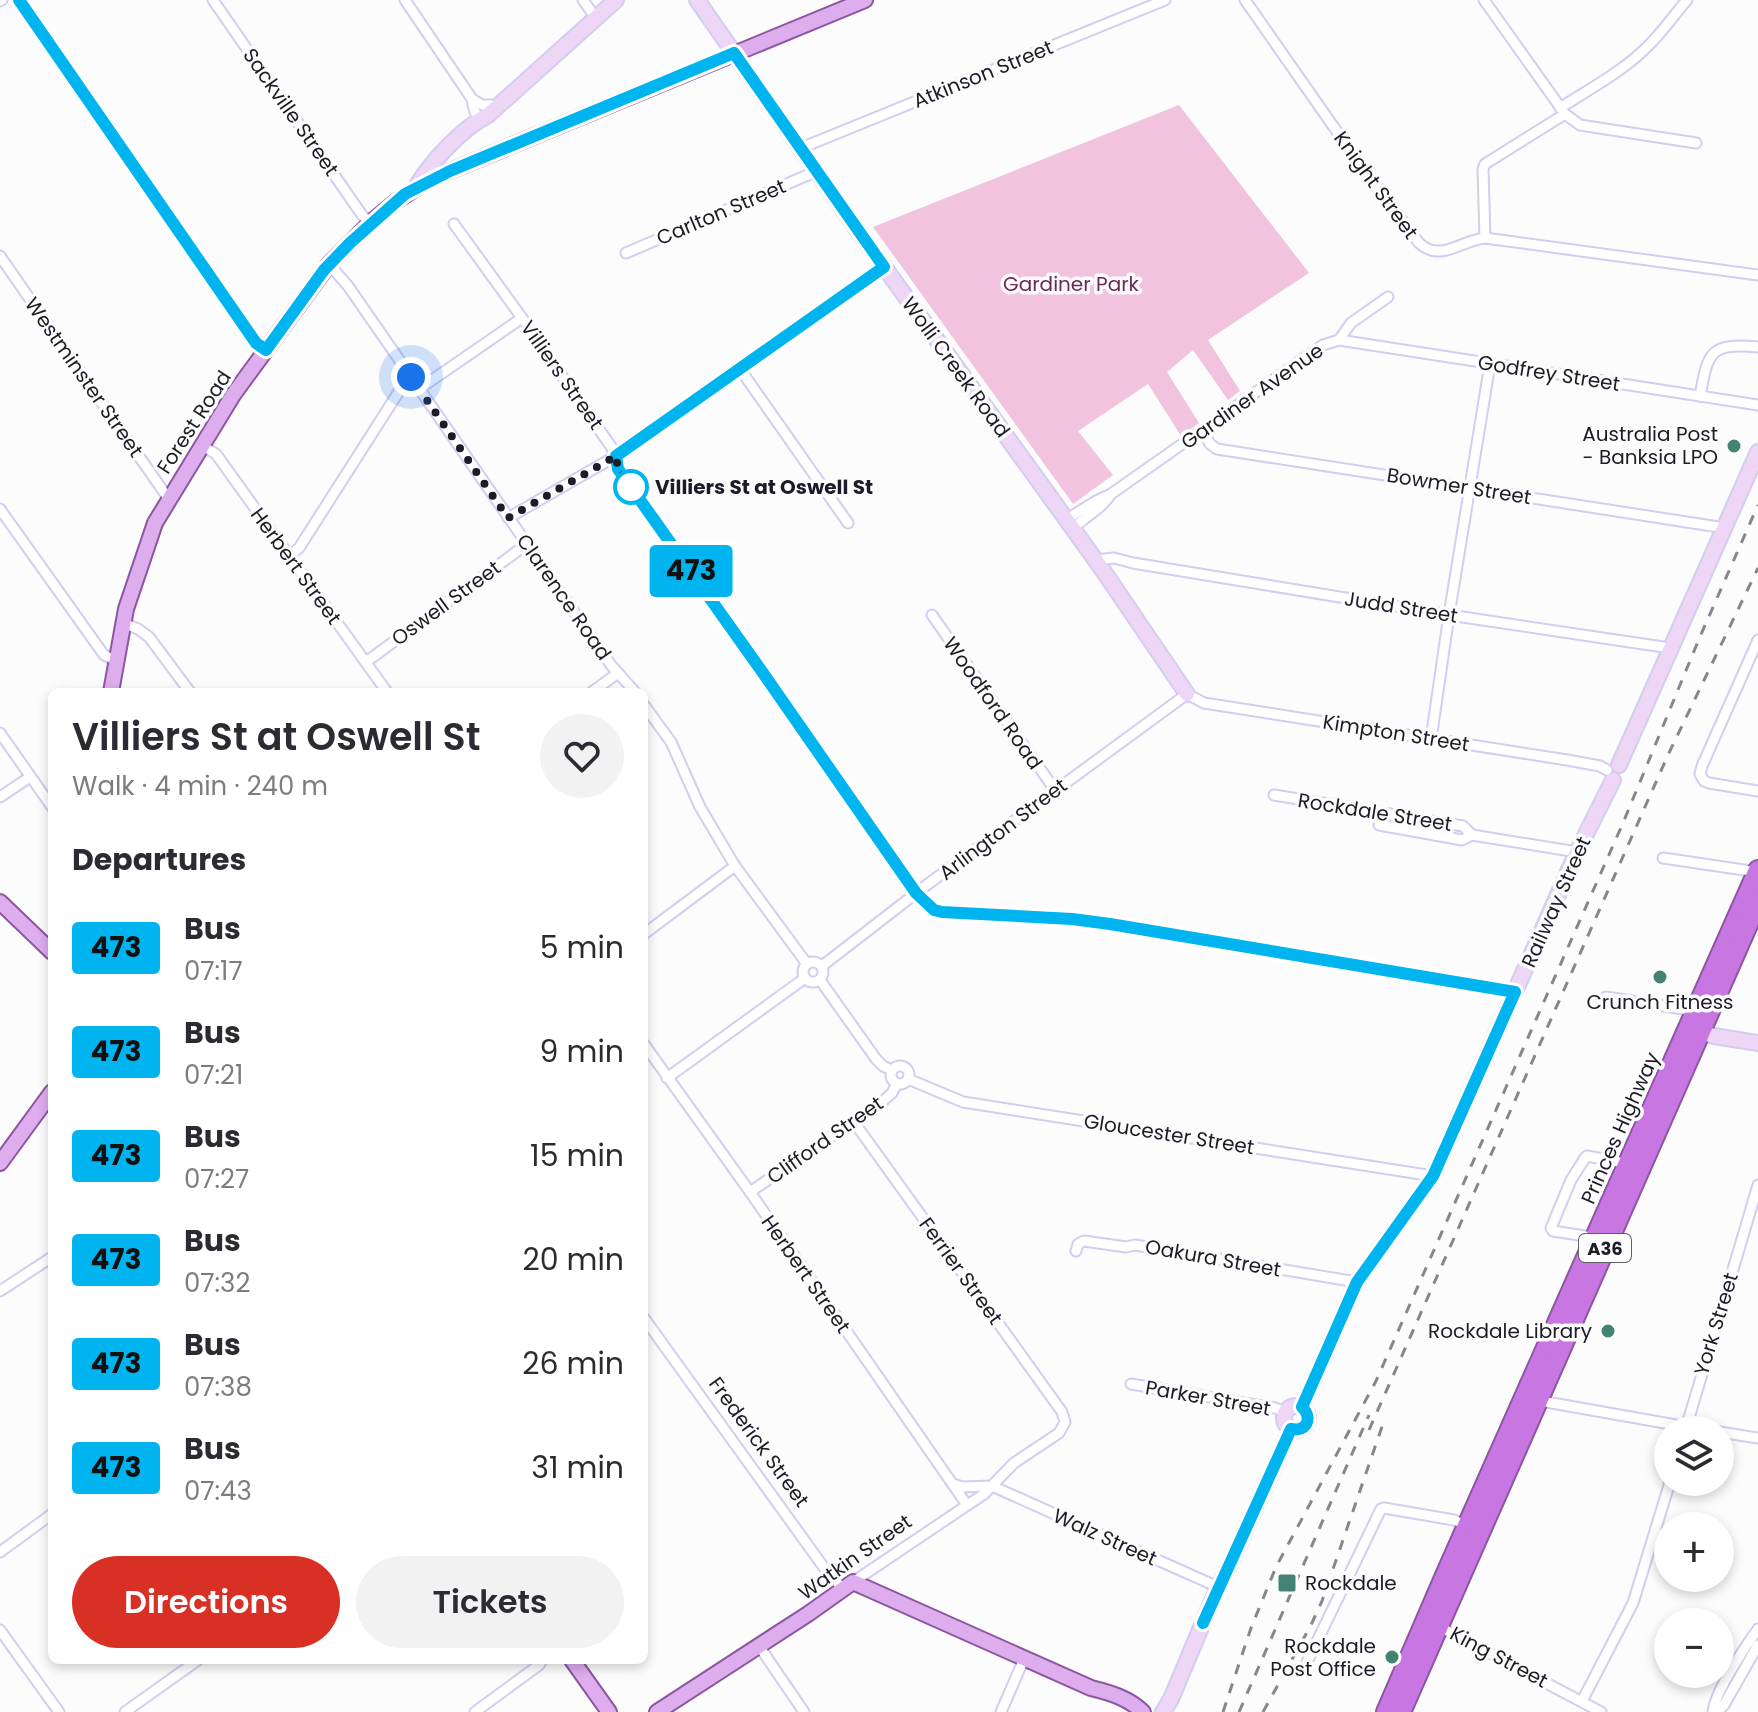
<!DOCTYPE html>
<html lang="en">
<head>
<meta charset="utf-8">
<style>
  :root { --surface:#fff; --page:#f2f2f3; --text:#2b2b33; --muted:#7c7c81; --accent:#d93025 }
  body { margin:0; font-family:Poppins,sans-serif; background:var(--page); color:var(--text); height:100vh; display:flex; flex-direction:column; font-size:30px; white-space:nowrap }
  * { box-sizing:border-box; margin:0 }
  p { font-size:26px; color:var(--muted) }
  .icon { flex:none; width:44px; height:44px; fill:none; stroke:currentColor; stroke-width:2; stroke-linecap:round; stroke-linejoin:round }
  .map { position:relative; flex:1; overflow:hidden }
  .details { position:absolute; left:48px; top:688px; width:600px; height:976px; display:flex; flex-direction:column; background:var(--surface); border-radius:12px; box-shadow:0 4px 12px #0003 }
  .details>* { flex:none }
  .badge { padding:0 16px; border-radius:6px; font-size:28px; line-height:52px }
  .controls { position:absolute; left:1654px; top:1416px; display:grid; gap:16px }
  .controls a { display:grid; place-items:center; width:80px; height:80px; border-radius:50%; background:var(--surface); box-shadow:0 4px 12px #0003; font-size:40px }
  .you { position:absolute; width:40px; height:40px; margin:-20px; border:6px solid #fff; border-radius:50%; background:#1a73e8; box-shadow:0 0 0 12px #1a73e833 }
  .map>.badge { position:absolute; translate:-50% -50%; box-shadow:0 0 0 4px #fff }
  h2 { padding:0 24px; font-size:30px; line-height:72px }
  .round { display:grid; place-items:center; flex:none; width:84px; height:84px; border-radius:42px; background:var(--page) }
  .head { display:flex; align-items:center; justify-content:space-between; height:136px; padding:0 24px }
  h1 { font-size:38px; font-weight:600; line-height:60px }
  .cta { display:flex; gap:16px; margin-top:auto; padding:16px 24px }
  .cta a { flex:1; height:92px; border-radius:48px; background:var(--accent); color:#fff; font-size:32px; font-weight:600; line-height:92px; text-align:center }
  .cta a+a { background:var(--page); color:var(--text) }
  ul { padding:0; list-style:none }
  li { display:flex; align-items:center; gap:24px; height:104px; padding:0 24px }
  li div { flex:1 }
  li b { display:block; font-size:30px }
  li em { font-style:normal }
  li .badge { min-width:88px; font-weight:700; text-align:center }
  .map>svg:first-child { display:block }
</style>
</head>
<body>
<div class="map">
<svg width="1758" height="1712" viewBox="0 0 1758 1712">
  <rect width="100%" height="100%" fill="#fcfcfc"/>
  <path fill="#f1c3df" d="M1179,105L1309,273L1208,340L1240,391L1228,400L1193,350L1167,372L1199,423L1181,436L1148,384L1078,431L1113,475L1073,504L873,227Z"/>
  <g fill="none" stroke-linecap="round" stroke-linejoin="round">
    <defs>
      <g id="street">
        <path d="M19,0L256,343L266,350"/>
        <path d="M213,0L362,215L370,223"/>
        <path d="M405,0L472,99L474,109L478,120"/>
        <path d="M583,0L596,18"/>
        <path d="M1245,0L1333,126L1419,243C1441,263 1461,240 1485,238L1758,275"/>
        <path d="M1484,0L1565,114L1580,125L1696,143"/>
        <path d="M0,1L2,0"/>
        <path d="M472,99L482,105H499"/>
        <path d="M1560,108C1591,88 1624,71 1650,44C1664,30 1674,15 1687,0"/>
        <path d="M801,148L1165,0"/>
        <path d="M454,224L522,318L612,448L618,469L763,673L910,885C918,896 928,909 942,912L1072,919L1110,924L1515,992"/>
        <path d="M1485,238L1483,169L1485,164L1565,114"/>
        <path d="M626,253L817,171"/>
        <path d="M0,256L168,498"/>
        <path d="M329,264L348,286L611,665L635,692"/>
        <path d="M1339,340L1758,405"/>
        <path d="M740,369L848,523"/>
        <path d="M419,389L522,318"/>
        <path d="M1700,396C1708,351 1710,343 1758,347"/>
        <path d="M1203,431L1210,444L1217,449L1725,528"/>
        <path d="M201,445L216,454L387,692"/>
        <path d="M0,509L104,655L117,661"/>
        <path d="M508,518L616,456L884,267"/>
        <path d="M1067,519L1096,501L1111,494L1323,345L1339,340L1351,323L1388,297"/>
        <path d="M1073,528L1101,506L1109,497"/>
        <path d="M289,556L299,548L405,382L411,377"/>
        <path d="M1096,560L1114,558L1133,563L1449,615L1670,648"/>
        <path d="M932,615L1055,790"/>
        <path d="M123,623L138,629L149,637L190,692"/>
        <path d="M1758,640L1702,766L1700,774L1704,781L1709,783L1758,791"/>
        <path d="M366,662L527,544"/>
        <path d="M592,692L618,673"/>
        <path d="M644,705L671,742L700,807L735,866L807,964"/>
        <path d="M0,733L52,807"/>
        <path d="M1431,739L1449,615L1490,364"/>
        <path d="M1274,795L1463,826L1472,835"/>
        <path d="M0,797L30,777"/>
        <path d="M1379,825L1462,840L1472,835L1577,852"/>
        <path d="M1663,858L1758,872"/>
        <path d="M644,934L735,866"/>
        <circle cx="813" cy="972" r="10"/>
        <path d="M822,966L928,884L1187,694L1204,703L1567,760L1600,766L1607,770"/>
        <path d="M820,980L876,1059L883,1066L892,1070"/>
        <path d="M1606,997L1696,1011"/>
        <path d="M644,1044L750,1192L967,1505"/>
        <circle cx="900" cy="1075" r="9"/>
        <path d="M667,1078L805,978"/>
        <path d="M908,1079L963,1102L1433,1176"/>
        <path d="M750,1192L883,1101L892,1093L897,1083"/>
        <path d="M1598,1238L1553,1231L1551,1228L1571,1180L1585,1158L1587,1156L1630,1164"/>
        <path d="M1076,1251L1078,1244L1084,1241L1126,1247L1135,1245L1357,1282"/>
        <path d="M0,1291L52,1257"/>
        <path d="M644,1318L825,1569L843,1589"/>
        <path d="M1131,1384L1275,1408L1285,1412"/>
        <path d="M1535,1400L1676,1425"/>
        <path d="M1689,1418L1758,1185"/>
        <path d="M1689,1418L1694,1422L1695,1430"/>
        <path d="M1696,1428L1708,1430"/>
        <path d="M1720,1432L1758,1438"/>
        <path d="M953,1484L962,1487L992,1486L1218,1587"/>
        <path d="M0,1552L52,1514"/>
        <path d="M853,1582L984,1494L1014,1463L1059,1433L1065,1422L1062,1412L854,1122"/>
        <path d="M1438,1626L1601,1712"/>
        <path d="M0,1630L59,1712"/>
        <path d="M759,1646L804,1712"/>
        <path d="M1307,1662L1381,1509L1384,1508L1454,1520L1470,1527"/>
        <path d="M1582,1701L1633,1603L1670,1482"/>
        <path d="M125,1712L198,1660"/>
        <path d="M475,1712L539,1665L542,1660"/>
        <path d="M1001,1712L1024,1659"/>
        <path d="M1713,1712C1715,1691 1745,1647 1758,1629"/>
        <path d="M1717,1712L1724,1705L1758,1645"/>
      </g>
      <g id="secondary">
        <path d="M697,0L859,232L1102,569L1187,694"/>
        <path d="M415,189C429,163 463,128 488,115L616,0"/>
        <path d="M1619,765L1758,452"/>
        <path d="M1692,1030L1714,1036L1758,1043"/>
        <circle cx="1296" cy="1418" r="12"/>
        <path d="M1302,1407L1357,1282L1433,1176L1577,852L1613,780"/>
        <path d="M1163,1712L1171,1699L1218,1587L1226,1573L1291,1429"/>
      </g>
      <g id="primary">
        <path d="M111,692L126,609L155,523L233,395L329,264L370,223L398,200L421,185L450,171L865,0"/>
        <path d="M0,902L52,952"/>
        <path d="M0,1163L52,1092"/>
        <path d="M572,1660L609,1712"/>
        <path d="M657,1712L808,1614L853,1582L1091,1688C1111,1693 1128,1698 1143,1712"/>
      </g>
      <g id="highway">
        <path d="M1386,1712L1446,1573L1758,870"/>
        <path d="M1401,1712L1758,902"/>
      </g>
    </defs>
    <use href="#street" stroke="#d3cdef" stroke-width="13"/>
    <use href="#secondary" stroke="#d3cdef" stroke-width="18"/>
    <use href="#primary" stroke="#8c56a1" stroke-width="18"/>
    <use href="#highway" stroke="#8c56a1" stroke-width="22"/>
    <use href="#street" stroke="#fff" stroke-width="9"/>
    <use href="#secondary" stroke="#eed6f6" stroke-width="14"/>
    <use href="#primary" stroke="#ddadee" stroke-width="14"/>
    <use href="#highway" stroke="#c776e2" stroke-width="18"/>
    <g stroke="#87868c" stroke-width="3" stroke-dasharray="10 10" stroke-linecap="butt">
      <path d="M1369,1430L1668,755L1758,568"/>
      <path d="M1223,1712L1251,1628L1276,1567L1376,1381L1623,823L1699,639L1758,505"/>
      <path d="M1239,1712L1369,1415"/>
      <path d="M1263,1712L1311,1625L1322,1601L1385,1418"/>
    </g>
  </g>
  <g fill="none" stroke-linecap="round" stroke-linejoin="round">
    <defs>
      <path id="line" d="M19,0L256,343L266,350L324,270L350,243L405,194L450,171L734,53L884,267L616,456L618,469L763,673L916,893L934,910L942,912L1072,919L1110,924L1515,992L1433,1176L1357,1282L1302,1407C1313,1418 1307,1432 1291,1429L1203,1623"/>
    </defs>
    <use href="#line" stroke="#fff" stroke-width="18"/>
    <use href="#line" stroke="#00b5ef" stroke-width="12"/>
    <path stroke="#1d1b27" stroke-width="8" stroke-dasharray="0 14.4" d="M411,377L508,518L616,456L618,469L637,494L631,487"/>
  </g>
  <g fill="#438373" stroke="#fcfcfc" stroke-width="3">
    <circle cx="1734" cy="446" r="8"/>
    <circle cx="1660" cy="977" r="8"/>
    <circle cx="1608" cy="1331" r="8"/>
    <rect x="1277" y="1573" width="20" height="20" rx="4"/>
    <circle cx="1392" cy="1657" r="8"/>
  </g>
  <circle fill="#fff" stroke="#00b5ef" stroke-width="4" cx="631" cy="487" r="16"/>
  <g text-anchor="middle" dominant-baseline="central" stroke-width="7" stroke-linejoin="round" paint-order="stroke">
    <rect fill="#fcfcfc" stroke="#605e67" stroke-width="2" x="1579" y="1234" width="52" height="28" rx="6"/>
    <g font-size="18" font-weight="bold" fill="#1d1b27">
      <text x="1605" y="1248">A36</text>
    </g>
    <g font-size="20" fill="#1d1b27" stroke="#fcfcfc">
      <text transform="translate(983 74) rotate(-22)">Atkinson Street</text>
      <text transform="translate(291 112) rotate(55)">Sackville Street</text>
      <text transform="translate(1376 185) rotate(54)">Knight Street</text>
      <text transform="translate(721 212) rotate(-23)">Carlton Street</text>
      <text transform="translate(956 367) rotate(54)">Wolli Creek Road</text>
      <text transform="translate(1549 373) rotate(9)">Godfrey Street</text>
      <text transform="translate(562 375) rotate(55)">Villiers Street</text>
      <text transform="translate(84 377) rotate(55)">Westminster Street</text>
      <text transform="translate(1252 396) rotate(-35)">Gardiner Avenue</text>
      <text transform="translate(194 422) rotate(-57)">Forest Road</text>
      <text transform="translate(1459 486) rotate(9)">Bowmer Street</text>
      <text transform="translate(296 566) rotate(54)">Herbert Street</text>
      <text transform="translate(564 597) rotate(55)">Clarence Road</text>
      <text transform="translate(446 603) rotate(-36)">Oswell Street</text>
      <text transform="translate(1401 607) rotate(9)">Judd Street</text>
      <text transform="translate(993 703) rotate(55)">Woodford Road</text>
      <text transform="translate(1396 733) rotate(9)">Kimpton Street</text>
      <text transform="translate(1375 812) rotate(9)">Rockdale Street</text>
      <text transform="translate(1003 829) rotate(-37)">Arlington Street</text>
      <text transform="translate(1556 902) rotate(-66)">Railway Street</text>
      <text transform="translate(1620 1128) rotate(-66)">Princes Highway</text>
      <text transform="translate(1169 1134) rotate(9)">Gloucester Street</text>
      <text transform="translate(825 1140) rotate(-35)">Clifford Street</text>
      <text transform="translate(1213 1258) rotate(10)">Oakura Street</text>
      <text transform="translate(961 1271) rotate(54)">Ferrier Street</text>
      <text transform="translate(806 1274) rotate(55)">Herbert Street</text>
      <text transform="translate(1716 1324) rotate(-73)">York Street</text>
      <text transform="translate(1208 1398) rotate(10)">Parker Street</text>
      <text transform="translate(759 1442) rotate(54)">Frederick Street</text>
      <text transform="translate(1105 1537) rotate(24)">Walz Street</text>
      <text transform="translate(855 1557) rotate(-35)">Watkin Street</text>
      <text transform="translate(1499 1657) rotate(28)">King Street</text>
    </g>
    <g font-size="20" fill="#692956" stroke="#fcfcfc">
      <text x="1071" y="284">Gardiner Park</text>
    </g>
    <g font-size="20" fill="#1d1b27" stroke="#fcfcfc" text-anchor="end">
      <text x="1718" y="434">Australia Post<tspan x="1718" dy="23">- Banksia LPO</tspan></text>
      <text x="1660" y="1002" text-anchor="middle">Crunch Fitness</text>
      <text x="1592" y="1331">Rockdale Library</text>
      <text x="1305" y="1583" text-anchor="start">Rockdale</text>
      <text x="1376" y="1646">Rockdale<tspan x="1376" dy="23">Post Office</tspan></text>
    </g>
    <g font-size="20" font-weight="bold" fill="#1d1b27" stroke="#fcfcfc" text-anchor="start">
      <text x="655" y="487">Villiers St at Oswell St</text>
    </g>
  </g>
</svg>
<div class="controls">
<a><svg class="icon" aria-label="layers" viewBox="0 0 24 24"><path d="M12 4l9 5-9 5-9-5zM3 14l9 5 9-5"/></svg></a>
<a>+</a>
<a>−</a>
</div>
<div class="you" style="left:411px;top:377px"></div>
<b class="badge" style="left:691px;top:571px;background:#00b5ef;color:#111">473</b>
<section class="details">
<div class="head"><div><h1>Villiers St at Oswell St</h1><p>Walk · 4 min · 240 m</p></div><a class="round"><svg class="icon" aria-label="heart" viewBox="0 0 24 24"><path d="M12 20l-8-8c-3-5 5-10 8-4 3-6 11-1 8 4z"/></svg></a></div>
<h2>Departures</h2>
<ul>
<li><span class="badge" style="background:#00b5ef;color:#111">473</span><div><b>Bus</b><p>07:17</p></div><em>5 min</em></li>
<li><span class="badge" style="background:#00b5ef;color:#111">473</span><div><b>Bus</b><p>07:21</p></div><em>9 min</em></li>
<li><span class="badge" style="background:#00b5ef;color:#111">473</span><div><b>Bus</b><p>07:27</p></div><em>15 min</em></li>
<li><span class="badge" style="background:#00b5ef;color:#111">473</span><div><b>Bus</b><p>07:32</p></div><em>20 min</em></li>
<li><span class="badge" style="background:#00b5ef;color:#111">473</span><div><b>Bus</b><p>07:38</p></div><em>26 min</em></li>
<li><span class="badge" style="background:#00b5ef;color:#111">473</span><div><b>Bus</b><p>07:43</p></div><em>31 min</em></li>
</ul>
<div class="cta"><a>Directions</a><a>Tickets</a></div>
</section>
</div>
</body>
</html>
